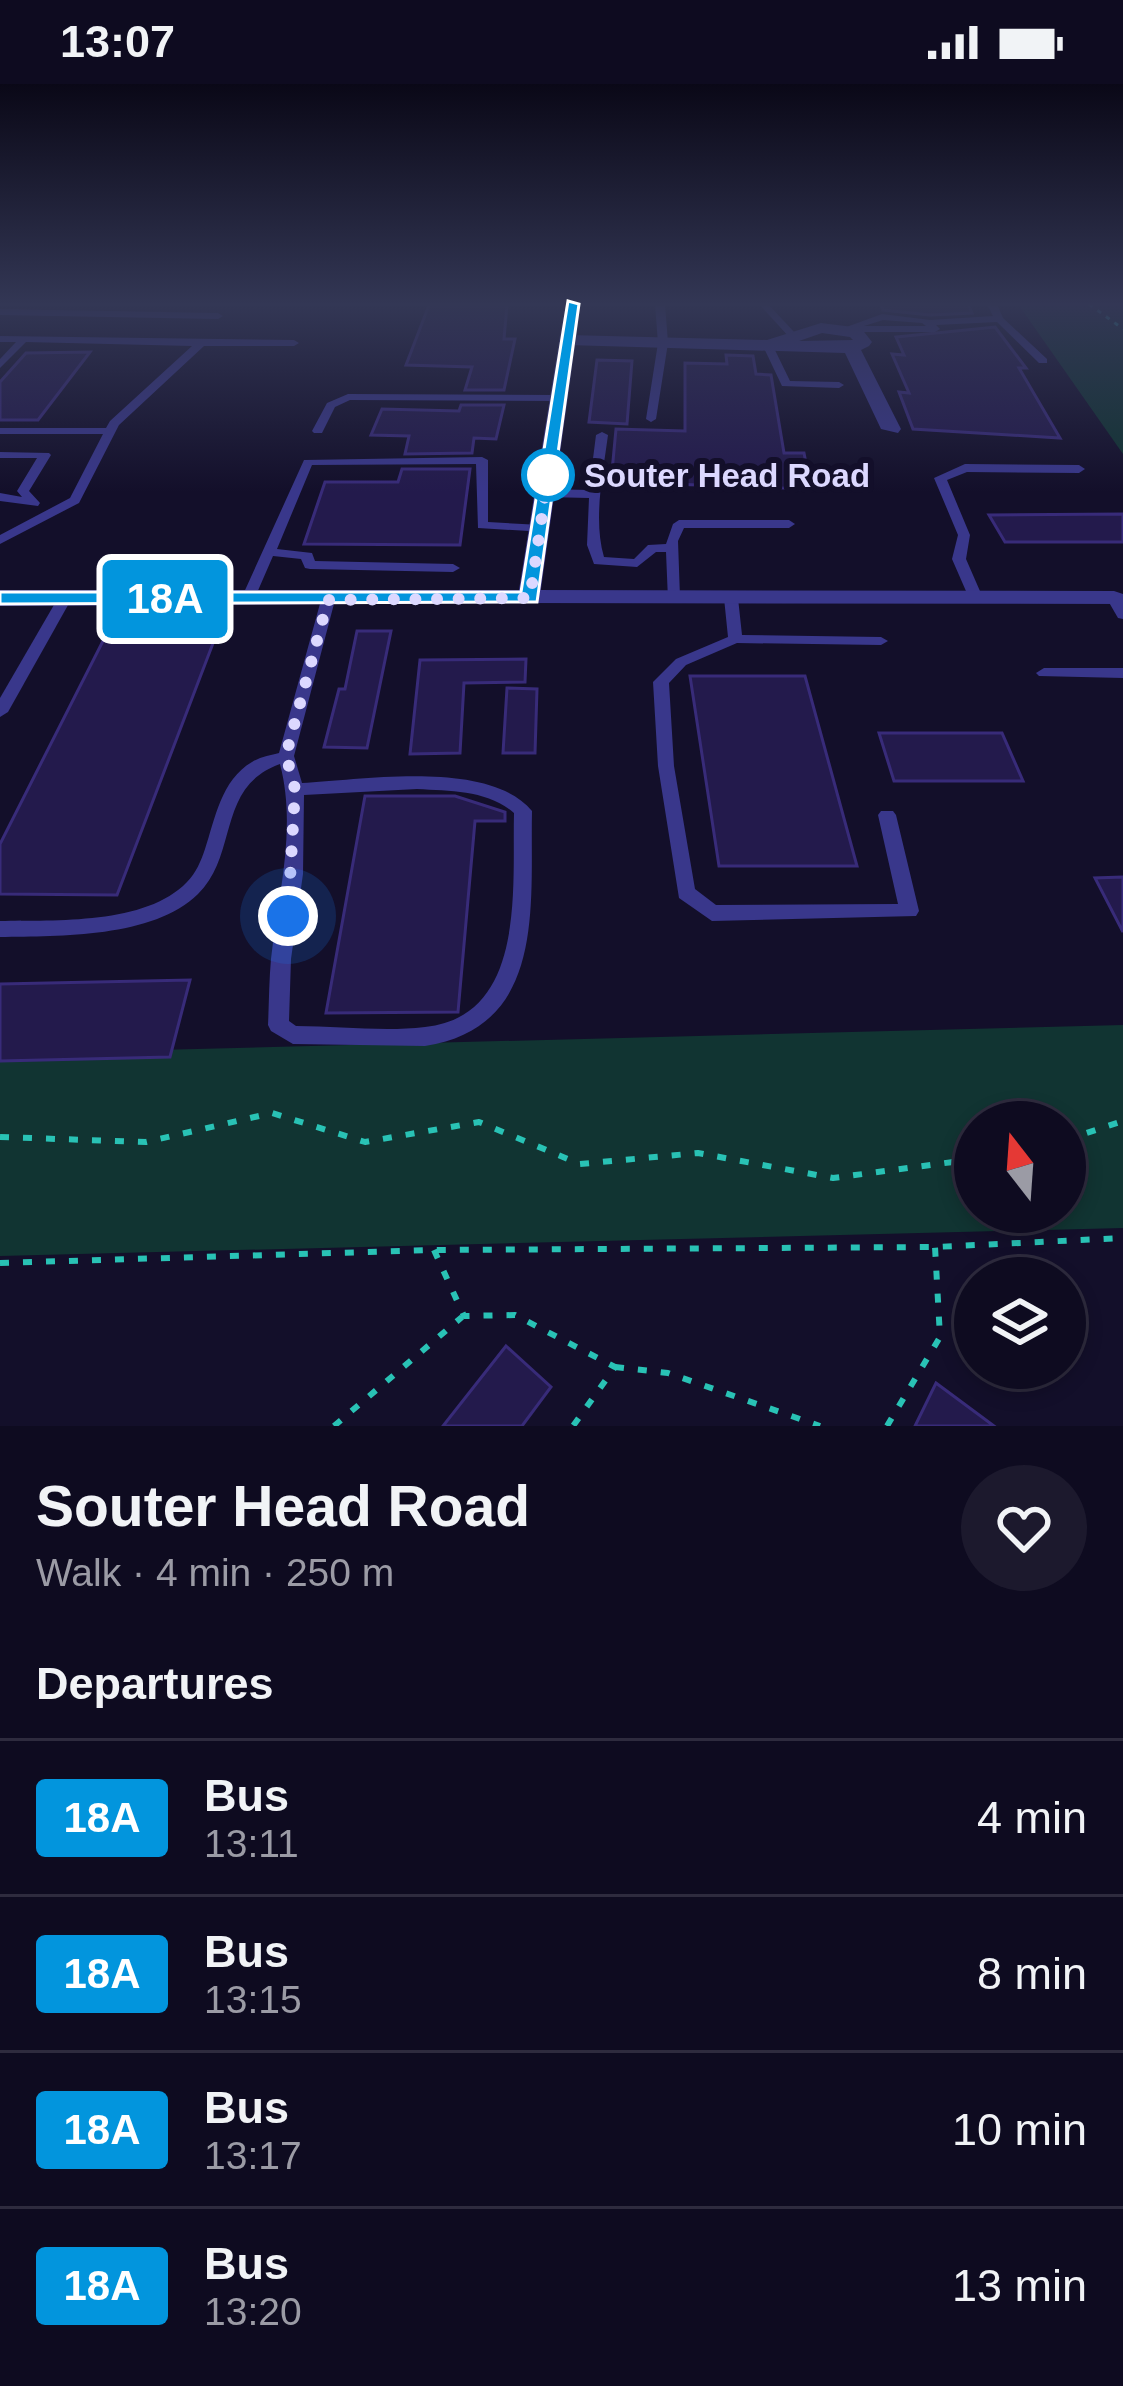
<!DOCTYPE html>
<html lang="en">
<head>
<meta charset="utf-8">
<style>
  :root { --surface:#0e0b20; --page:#1c192d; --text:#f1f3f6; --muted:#9b9ba5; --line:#2e2b3e }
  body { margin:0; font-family:Arial,sans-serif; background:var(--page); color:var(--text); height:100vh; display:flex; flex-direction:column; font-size:45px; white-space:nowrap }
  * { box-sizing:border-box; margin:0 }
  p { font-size:39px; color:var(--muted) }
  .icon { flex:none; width:66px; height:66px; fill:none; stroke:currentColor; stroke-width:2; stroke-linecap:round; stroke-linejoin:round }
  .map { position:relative; height:1342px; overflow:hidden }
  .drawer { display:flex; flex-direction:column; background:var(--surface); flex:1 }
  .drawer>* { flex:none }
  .badge { padding:0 24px; border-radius:9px; font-size:42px; line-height:78px }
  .needle { width:78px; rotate:343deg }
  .fabs { position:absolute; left:954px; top:1017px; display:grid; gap:24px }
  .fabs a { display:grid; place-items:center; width:132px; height:132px; border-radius:50%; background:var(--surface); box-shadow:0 6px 18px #0003,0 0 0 3px var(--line); font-size:60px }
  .you { position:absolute; width:60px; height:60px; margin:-30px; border:9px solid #fff; border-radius:50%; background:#1a73e8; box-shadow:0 0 0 18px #1a73e833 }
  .map>.badge { position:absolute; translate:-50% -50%; box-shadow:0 0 0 6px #fff }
  h2 { padding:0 36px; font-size:45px; line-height:108px }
  .round { display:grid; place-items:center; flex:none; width:126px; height:126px; border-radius:63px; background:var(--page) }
  .head { display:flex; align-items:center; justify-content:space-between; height:204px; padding:0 36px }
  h1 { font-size:57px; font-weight:700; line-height:90px }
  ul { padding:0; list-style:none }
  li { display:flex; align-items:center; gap:36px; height:156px; padding:0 36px; border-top:3px solid var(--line) }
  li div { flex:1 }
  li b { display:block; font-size:45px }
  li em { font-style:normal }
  li .badge { min-width:132px; font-weight:700; text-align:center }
  .status { display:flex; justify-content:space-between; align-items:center; height:84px; padding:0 60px; background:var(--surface); direction:ltr }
  .status svg { height:33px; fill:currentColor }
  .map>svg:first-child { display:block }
</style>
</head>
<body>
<div class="status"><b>13:07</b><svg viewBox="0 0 49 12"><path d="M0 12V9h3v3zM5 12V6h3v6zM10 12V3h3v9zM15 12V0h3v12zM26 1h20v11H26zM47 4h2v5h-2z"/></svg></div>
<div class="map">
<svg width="1123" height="1342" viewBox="0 0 1123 1342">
  <rect width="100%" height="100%" fill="#130f2a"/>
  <g fill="#113432" fill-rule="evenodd">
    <path d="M1018,220H1123V370Z"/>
    <path d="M1123,941V1144L0,1172V970ZM975,1038H1065V1128H975Z"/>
  </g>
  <g fill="#231a4c" stroke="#382b79" stroke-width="3">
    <path d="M881,220H968L972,229L930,231L883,226Z"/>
    <path d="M429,221H507L504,255H515L504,306H465L472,283L406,281Z"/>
    <path d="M995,243L1026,284H1019L1060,354L913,345L899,308L909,309L892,270L904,271L896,253Z"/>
    <path d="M90,268L38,336H0V298L26,269Z"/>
    <path d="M726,271L753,272L756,290L771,291L784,369H804L811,405L611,398L616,345L685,347V279L727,280Z"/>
    <path d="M597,276L632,277L627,340L589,338Z"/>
    <path d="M461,321H504L496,355L474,354L472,369L405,370L409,352L371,351L382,325L459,327Z"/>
    <path d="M402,385H470L460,461L304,460L325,398H398Z"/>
    <path d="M1123,430V458H1005L989,431Z"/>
    <path d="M357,547H391L367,664L324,663L339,605H345Z"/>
    <path d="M105,553L215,554L117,811L0,810V760Z"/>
    <path d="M526,575L525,598L464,599L460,669L410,670L420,576Z"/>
    <path d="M690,592H805L857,782H719Z"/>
    <path d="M507,604L537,605L535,669H503Z"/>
    <path d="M879,649H1002L1023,697H894Z"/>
    <path d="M365,712H455L505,728V737H475L458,928L326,929Z"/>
    <path d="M1123,793V848L1095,794Z"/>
    <path d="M190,896L170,973L0,977V900Z"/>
    <path d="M506,1262L551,1303L522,1342H443Z"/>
    <path d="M936,1299L994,1342H915Z"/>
  </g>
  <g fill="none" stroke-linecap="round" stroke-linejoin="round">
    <path stroke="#29c2b5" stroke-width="3" stroke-dasharray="4.5 6" stroke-linecap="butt" d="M1089,220L1123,245"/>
    <g stroke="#29c2b5" stroke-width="6" stroke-dasharray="9 14" stroke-linecap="butt">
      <path d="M0,1053L146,1058L272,1029L365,1058L479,1038L580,1080L698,1069L833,1094L975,1075"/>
      <path d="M1065,1056L1123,1037"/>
      <path d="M434,1166L464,1232L515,1231L615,1283L573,1342"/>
      <path d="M0,1179L434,1166L935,1163L1123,1154"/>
      <path d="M615,1283L668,1289L820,1342"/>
      <path d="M334,1342L462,1233"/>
      <path d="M887,1342L940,1253L935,1163"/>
    </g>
    <g fill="#39378b" fill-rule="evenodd">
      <path d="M655,220H665L668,259L656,335L651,338L646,335L658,259Z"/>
      <path d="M759,220H768L796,250V254H790Z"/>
      <path d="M987,220H997L1003,234L1047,275V279H1039L997,238L936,241L940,245L935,248H846L841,245L882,230L930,236L993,232ZM883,236L922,239L926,242H864Z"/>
      <path d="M0,225L218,229L223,232L218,235L0,231Z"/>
      <path d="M0,252L294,256L299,259L294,262H204L119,341L79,419L0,460V451L70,414L103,350H0V344H106L110,337L192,262L26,258L0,284V275L16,258H0Z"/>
      <path d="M765,260L773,262L790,297L839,298L844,301L839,304L782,302L763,262Z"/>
      <path d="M348,310L557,311L562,314L557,317L350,316L335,323L322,349H314L312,347L327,319Z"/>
      <path d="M602,348L608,351C603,389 593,436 604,473L634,475L648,461L666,460L673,440L679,436H789L795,440L789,444H684L678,457L680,513L678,516H668L666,468H656L637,483L594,480L587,461L589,414L546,413L540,409L546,405L589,406L596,351Z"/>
      <path d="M0,368L49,369L51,371L29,407L40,419L38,422L0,417V409L22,413L17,407L37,374H0Z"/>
      <path d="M482,373L488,376V438L541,441L546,442V448L478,444L476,380L312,381L277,465L312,469L315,477L453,480L460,484L453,488L310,485L305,484L301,475L273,472L253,518H243L241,515L304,376Z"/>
      <path d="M965,380L1079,381L1085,385L1079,389L967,388L947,396L970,451L966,475L983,514L976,518L969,514L952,475L958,451L934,394Z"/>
      <path d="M65,510L72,514L8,628L0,633V614L58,514Z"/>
      <path d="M731,510L738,514L742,551L881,553L888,557L881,561L737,559L686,581L669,599L674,682L695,805L716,821L898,820L878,731L881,727H893L896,731L919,827L916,832L712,837L679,814L658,682L653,598L676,575L728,553L724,514Z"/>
      <path d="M1114,511L1119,512L1123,519V535L1118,534L1107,515Z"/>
      <path d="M328,512L335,516L294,672L302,699C363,696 489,675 532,727C530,821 547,943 425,962L293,960L271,947L268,941C269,919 269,897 271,875C278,811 297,745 280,680C216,703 239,770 198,810C153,854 60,852 0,853V837C55,836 146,841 187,798C196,789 201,777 205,765C215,735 221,696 252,678C260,673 271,671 279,669L321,516ZM417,705C452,707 487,706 514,729C512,803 527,932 425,943C383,948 339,942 296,942L289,937L291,875L303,790L304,711Z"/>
      <path d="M1044,584H1123V594L1039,592L1036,589Z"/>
    </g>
    <g fill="#39378b" fill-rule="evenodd">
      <path d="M821,239L861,244L872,258L869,262L861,266L901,345L898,349L881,345L845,269L568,261L559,256L568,251L767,256ZM822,249L850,253L853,256L799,257Z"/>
      <path d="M530,506L1114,507L1123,510V520L521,519V509Z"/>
    </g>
    <path fill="#39378b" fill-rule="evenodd" d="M565,220H581L539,519L0,522V506H519Z"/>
  </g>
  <linearGradient id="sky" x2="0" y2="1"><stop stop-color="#0a0817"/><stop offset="0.54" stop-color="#333755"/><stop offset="1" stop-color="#333755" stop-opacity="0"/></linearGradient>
  <rect width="1123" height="408" fill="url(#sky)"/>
  <path fill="#0295dd" stroke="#fff" stroke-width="3" d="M568,217L579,220L537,518L0,520V508H521Z"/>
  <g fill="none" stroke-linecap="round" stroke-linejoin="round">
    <path stroke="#dcd8ff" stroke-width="12" stroke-dasharray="0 21.6" d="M288,832L295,705L286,671L328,516L530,514L548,391"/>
  </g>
  <circle fill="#fff" stroke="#0295dd" stroke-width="6" cx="548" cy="391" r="24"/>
  <g text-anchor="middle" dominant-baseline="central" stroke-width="12" stroke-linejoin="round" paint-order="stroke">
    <g font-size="33" font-weight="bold" fill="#dcd8ff" stroke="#130f2a" text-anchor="start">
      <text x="584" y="391">Souter Head Road</text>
    </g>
  </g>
</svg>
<div class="fabs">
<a><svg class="needle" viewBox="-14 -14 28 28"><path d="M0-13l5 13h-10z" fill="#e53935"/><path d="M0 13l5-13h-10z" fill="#9b9ba5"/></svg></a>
<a><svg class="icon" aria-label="layers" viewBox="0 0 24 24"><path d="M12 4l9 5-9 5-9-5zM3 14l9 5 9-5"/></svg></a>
</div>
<div class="you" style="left:288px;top:832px"></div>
<b class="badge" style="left:165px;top:515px;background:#0295dd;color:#fff">18A</b>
</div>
<section class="drawer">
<div class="head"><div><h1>Souter Head Road</h1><p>Walk · 4 min · 250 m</p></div><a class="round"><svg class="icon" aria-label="heart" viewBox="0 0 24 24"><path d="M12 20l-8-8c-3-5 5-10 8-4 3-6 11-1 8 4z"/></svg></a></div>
<h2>Departures</h2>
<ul>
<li><span class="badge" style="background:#0295dd;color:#fff">18A</span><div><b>Bus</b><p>13:11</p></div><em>4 min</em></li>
<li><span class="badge" style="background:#0295dd;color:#fff">18A</span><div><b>Bus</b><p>13:15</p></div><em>8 min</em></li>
<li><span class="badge" style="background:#0295dd;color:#fff">18A</span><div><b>Bus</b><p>13:17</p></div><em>10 min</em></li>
<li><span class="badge" style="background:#0295dd;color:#fff">18A</span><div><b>Bus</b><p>13:20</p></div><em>13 min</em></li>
</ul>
</section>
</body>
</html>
